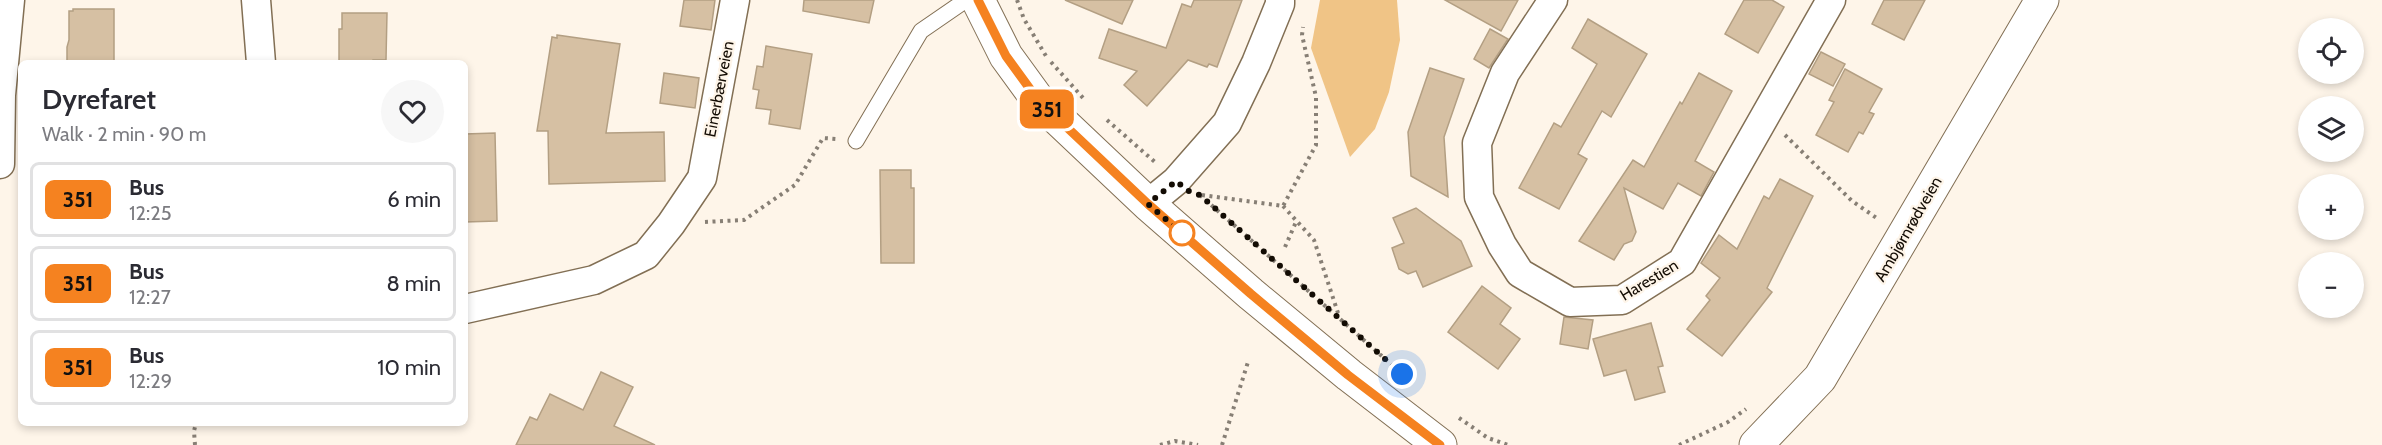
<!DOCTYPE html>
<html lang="en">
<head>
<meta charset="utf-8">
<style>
  :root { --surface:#fff; --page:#f7f7f7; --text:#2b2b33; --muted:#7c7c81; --line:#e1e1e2 }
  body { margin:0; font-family:Cabin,sans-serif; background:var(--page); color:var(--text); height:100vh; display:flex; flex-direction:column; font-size:22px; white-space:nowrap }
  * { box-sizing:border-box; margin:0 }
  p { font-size:20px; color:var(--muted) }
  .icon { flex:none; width:33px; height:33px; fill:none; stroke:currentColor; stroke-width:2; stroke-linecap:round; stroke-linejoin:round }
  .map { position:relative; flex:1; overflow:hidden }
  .sheet { position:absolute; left:18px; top:60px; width:450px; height:366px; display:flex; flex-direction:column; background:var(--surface); border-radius:9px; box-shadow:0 3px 9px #0003 }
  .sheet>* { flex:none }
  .badge { padding:0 12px; border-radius:9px; font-size:21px; line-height:39px }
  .tools { position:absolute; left:2298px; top:18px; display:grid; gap:12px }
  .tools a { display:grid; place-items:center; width:66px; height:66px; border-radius:50%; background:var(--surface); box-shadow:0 3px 9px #0003; font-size:30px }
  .you { position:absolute; width:30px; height:30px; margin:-15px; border:4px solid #fff; border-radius:50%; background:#1a73e8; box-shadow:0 0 0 9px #1a73e833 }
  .map>.badge { position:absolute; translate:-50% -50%; box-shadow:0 0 0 3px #fff }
  .round { display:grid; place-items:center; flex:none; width:63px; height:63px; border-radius:32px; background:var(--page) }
  .summary { display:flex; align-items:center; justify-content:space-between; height:102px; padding:0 24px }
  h1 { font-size:28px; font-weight:600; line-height:45px }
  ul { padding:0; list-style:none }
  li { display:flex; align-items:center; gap:18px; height:75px; margin:0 12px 9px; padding:0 12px; border:3px solid var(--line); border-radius:9px }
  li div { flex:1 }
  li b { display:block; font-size:22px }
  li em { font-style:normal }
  li .badge { min-width:66px; font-weight:700; text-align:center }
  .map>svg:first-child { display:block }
</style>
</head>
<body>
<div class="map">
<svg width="2382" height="445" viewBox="0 0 2382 445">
  <rect width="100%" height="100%" fill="#fef5e9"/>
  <path fill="#f0c486" d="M1320,0H1397L1400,40L1389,92L1375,129L1350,157L1311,48Z"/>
  <g fill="#d6c0a3" stroke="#b39f83" stroke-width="1.5">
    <path d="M684,0H715L711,30L680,26Z"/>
    <path d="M804,0H874L869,23L803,11Z"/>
    <path d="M1065,0H1133L1122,24Z"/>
    <path d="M1194,0H1242L1217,67L1209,64L1207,67L1188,60L1147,106L1124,85L1137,71L1099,58L1109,29L1166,48L1182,4L1191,7Z"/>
    <path d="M1445,0H1518L1501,31Z"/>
    <path d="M1744,0H1772L1784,7L1758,53L1725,34Z"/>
    <path d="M1884,0H1925L1904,40L1872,24Z"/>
    <path d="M73,9H114V63H67V47L69,40V11H73Z"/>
    <path d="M342,13H387L386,60H373V63H339V29H342Z"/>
    <path d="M1588,19L1647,54L1611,117L1602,111L1578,154L1587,159L1559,209L1519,188L1554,123L1561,127L1597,64L1572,48Z"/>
    <path d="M1490,29L1508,39L1489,68L1474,59Z"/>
    <path d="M557,35L620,44L606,133L664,132L665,181L549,184L548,131H537L552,37L557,38Z"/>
    <path d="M766,46L812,54L800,129L769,124L771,110L756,108L759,90L753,89L757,66L763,67Z"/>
    <path d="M1821,52L1845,64L1833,86L1809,74Z"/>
    <path d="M1430,68L1464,79L1444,137L1448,197L1411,176L1408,132Z"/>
    <path d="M1845,69L1882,89L1869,112L1874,114L1863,134L1859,132L1848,152L1816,135L1834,102L1829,100Z"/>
    <path d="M664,73L699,78L695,108L660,103Z"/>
    <path d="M1699,73L1732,91L1695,161L1714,172L1701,196L1678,183L1663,209L1624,188L1636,232L1632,241L1624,244L1614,260L1579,241L1633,160L1644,167L1680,102L1682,104Z"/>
    <path d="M495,133L497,221L465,222V134Z"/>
    <path d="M880,170H911V188H914V263H881Z"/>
    <path d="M1780,179L1813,196L1767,288L1772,292L1722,356L1687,329L1710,300L1706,296L1720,278L1701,263L1719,235L1737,249L1764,196L1769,199Z"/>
    <path d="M1416,208L1461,241L1472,266L1423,287L1416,271L1408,274L1399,269L1392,248L1404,243L1393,218Z"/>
    <path d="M1482,286L1511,308L1500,324L1520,339L1498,369L1448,332Z"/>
    <path d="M1564,317L1593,320L1588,349L1560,344Z"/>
    <path d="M1651,323L1663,366L1658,367L1665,392L1635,400L1626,370L1604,376L1593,339Z"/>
    <path d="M601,372L633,387L614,426L655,445H516L530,417L537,420L550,394L583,410Z"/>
  </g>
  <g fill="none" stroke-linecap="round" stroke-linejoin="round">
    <defs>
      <path id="service" d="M856,141L921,31L966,0"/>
      <g id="minor">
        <path d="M256,0L261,63"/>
        <path d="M1553,0L1505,73L1477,143L1479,197L1502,245L1520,273L1570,302L1622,300L1682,262L1831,0"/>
        <path d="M0,164L1,95L10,0"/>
        <path d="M1148,204L1176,181L1227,123L1256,63L1280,4V0"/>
        <path d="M465,309L594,280L646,255L671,224L702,178L735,0"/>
      </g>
      <g id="tertiary">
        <path d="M978,0L1006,56L1038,100L1148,204L1251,294L1349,375L1440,445"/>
        <path d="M1756,445L1820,378L2042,0"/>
      </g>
    </defs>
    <use href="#service" stroke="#826f54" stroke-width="17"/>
    <use href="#minor" stroke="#826f54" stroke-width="31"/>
    <use href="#tertiary" stroke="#826f54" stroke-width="35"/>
    <g stroke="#877f75" stroke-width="4" stroke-dasharray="3 4.5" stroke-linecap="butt">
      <path d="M1017,0L1024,19L1046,56"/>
      <path d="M1051,62L1084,99"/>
      <path d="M1107,120L1156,163"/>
      <path d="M1785,135L1852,201L1878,219"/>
      <path d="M1200,195L1410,381"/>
      <path d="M1202,195L1283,206L1316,145V97L1302,35L1303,27"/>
      <path d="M1283,206L1314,240L1339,316"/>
      <path d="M705,222L744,220L795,185L823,138L837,139"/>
      <path d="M1285,247L1296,222"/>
      <path d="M1459,418L1488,438L1508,445"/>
      <path d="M195,445L194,431L196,423"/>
      <path d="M1160,445L1175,441L1198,445"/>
      <path d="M1222,445L1248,362"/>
      <path d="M1679,445L1728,422L1746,409"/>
    </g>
    <use href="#service" stroke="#fff" stroke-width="15"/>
    <use href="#minor" stroke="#fff" stroke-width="28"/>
    <use href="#tertiary" stroke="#fff" stroke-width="33"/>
  </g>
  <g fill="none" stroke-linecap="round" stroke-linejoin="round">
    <defs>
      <path id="line" d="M978,0L1006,56L1038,100L1148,204L1251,294L1348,375L1440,445"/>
    </defs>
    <use href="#line" stroke="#fff" stroke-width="14"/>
    <use href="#line" stroke="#f58220" stroke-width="9"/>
    <path stroke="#130c04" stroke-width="6" stroke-dasharray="0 10.8" d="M1182,233L1148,204L1176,181L1190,192L1200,195L1402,374"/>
  </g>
  <circle fill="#fff" stroke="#f58220" stroke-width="3" cx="1182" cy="233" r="12"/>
  <g text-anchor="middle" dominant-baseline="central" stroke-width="4.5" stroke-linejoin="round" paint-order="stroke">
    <g font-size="16" fill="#130c04" stroke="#fef5e9">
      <text transform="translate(719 89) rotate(-79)">Einerbærveien</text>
      <text transform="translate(1908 229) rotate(-60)">Ambjørnrødveien</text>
      <text transform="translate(1649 280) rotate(-31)">Harestien</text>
    </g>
  </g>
</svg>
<div class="tools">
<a><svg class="icon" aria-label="locate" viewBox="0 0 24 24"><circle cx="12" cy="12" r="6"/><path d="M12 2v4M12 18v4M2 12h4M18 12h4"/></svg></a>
<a><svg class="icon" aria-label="layers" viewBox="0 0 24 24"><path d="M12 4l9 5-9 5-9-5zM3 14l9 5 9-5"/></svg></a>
<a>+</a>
<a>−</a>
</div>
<div class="you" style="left:1402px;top:374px"></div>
<b class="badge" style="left:1047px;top:109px;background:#f58220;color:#111">351</b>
<section class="sheet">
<div class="summary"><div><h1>Dyrefaret</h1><p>Walk · 2 min · 90 m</p></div><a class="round"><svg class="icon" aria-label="heart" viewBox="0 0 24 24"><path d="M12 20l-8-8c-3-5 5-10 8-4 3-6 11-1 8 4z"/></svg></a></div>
<ul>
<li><span class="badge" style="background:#f58220;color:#111">351</span><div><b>Bus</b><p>12:25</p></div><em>6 min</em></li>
<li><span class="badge" style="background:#f58220;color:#111">351</span><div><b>Bus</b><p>12:27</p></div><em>8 min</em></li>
<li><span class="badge" style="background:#f58220;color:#111">351</span><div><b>Bus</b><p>12:29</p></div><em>10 min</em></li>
</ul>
</section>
</div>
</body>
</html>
